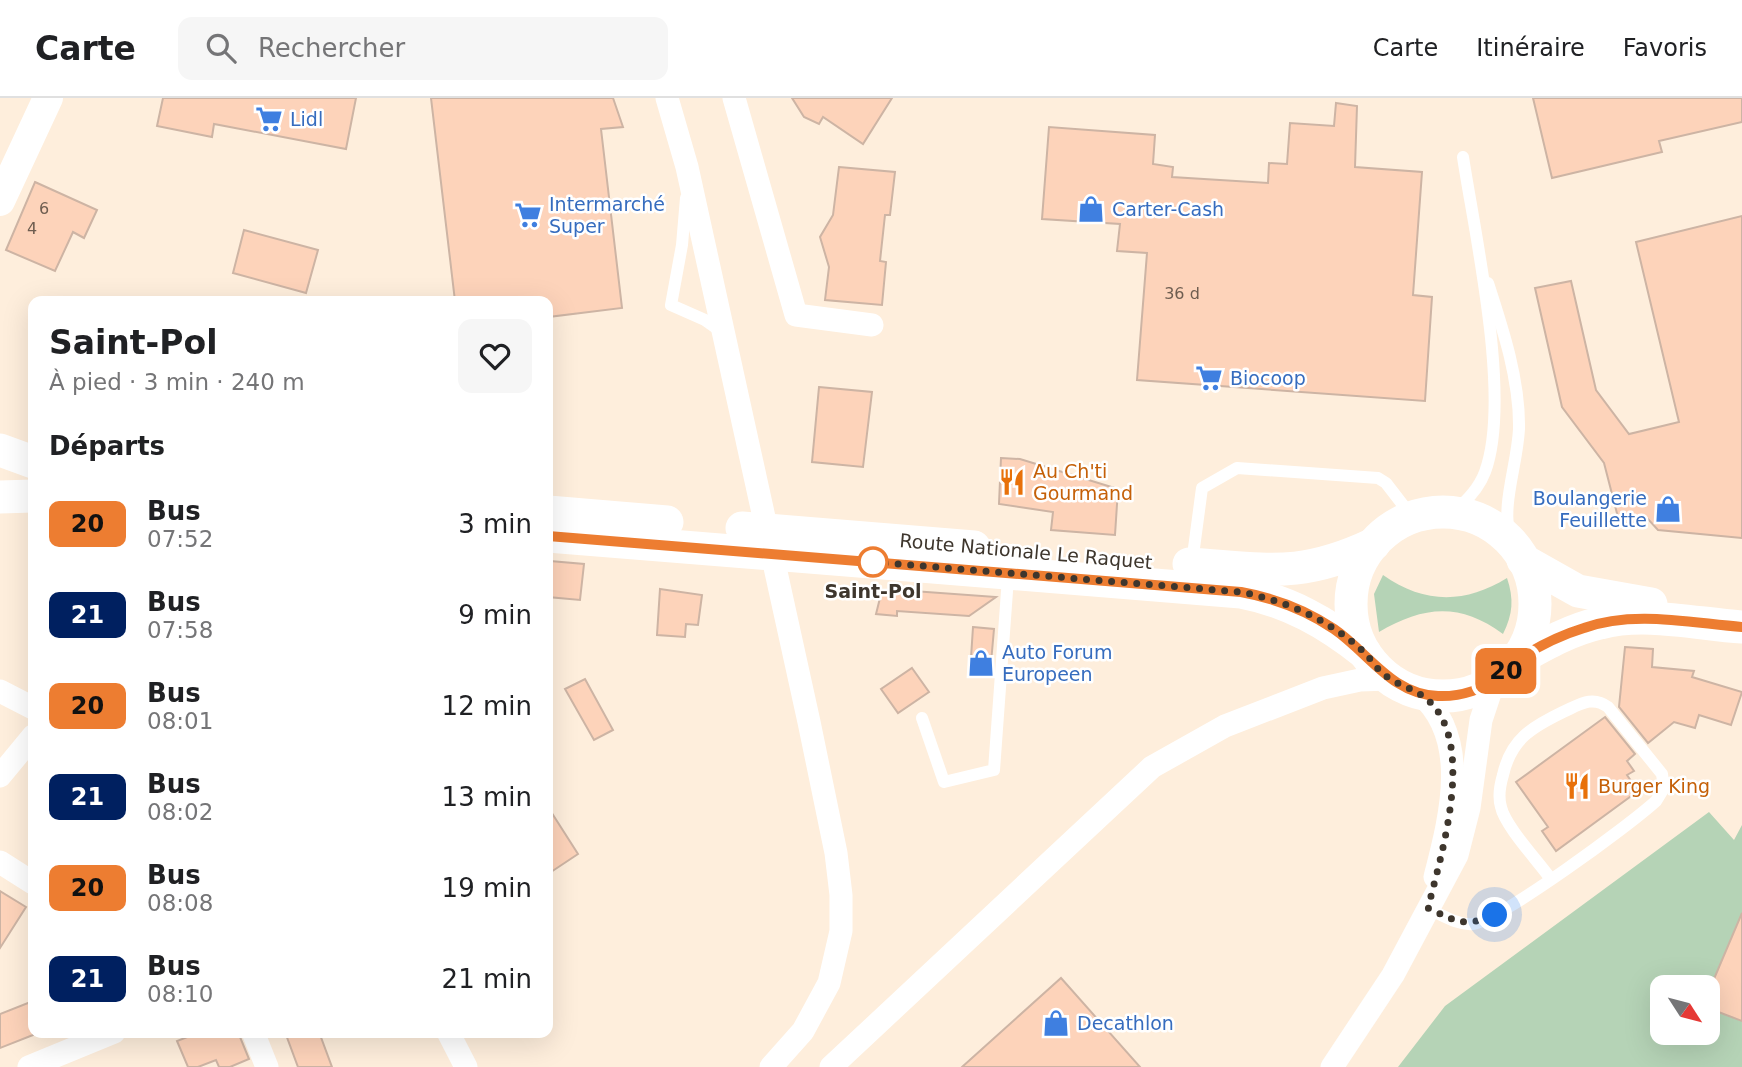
<!DOCTYPE html>
<html lang="fr">
<head>
<meta charset="utf-8">
<style>
  :root { --surface:#fff; --page:#f6f6f6; --text:#202124; --muted:#757577; --line:#e0e0e0 }
  body { margin:0; font-family:"DejaVu Sans",sans-serif; background:var(--page); color:var(--text); height:100vh; display:flex; flex-direction:column; font-size:26px; white-space:nowrap }
  * { box-sizing:border-box; margin:0 }
  p { font-size:23px; color:var(--muted) }
  .icon { flex:none; width:38px; height:38px; fill:none; stroke:currentColor; stroke-width:2; stroke-linecap:round; stroke-linejoin:round }
  .map { position:relative; flex:1; overflow:hidden }
  .drawer { position:absolute; left:28px; top:198px; width:525px; height:742px; display:flex; flex-direction:column; background:var(--surface); border-radius:14px; box-shadow:0 7px 28px #0002 }
  .drawer>* { flex:none }
  .badge { padding:0 14px; border-radius:10px; font-size:24px; line-height:46px }
  .needle { width:46px; rotate:126deg }
  .fabs { position:absolute; left:1650px; top:877px; display:grid; gap:14px }
  .fabs a { display:grid; place-items:center; width:70px; height:70px; border-radius:14px; background:var(--surface); box-shadow:0 7px 28px #0002; font-size:35px }
  .you { position:absolute; width:35px; height:35px; margin:-18px; border:5px solid #fff; border-radius:50%; background:#1a73e8; box-shadow:0 0 0 10px #1a73e833 }
  .map>.badge { position:absolute; translate:-50% -50%; box-shadow:0 0 0 4px #fff }
  h2 { padding:0 21px; font-size:26px; line-height:63px }
  .round { display:grid; place-items:center; flex:none; width:74px; height:74px; border-radius:14px; background:var(--page) }
  .overview { display:flex; align-items:center; justify-content:space-between; height:119px; padding:0 21px }
  h1 { font-size:33px; font-weight:600; line-height:52px }
  ul { padding:0; list-style:none }
  li { display:flex; align-items:center; gap:21px; height:91px; padding:0 21px }
  li div { flex:1 }
  li b { display:block; font-size:26px }
  li em { font-style:normal }
  li .badge { min-width:77px; font-weight:700; text-align:center }
  header { display:flex; align-items:center; gap:42px; box-sizing:border-box; height:98px; padding:0 35px; background:var(--surface); border-bottom:2px solid var(--line) }
  header strong { font-size:33px }
  nav { display:flex; gap:38px; margin-inline-start:auto; font-size:24px }
  .search { width:490px; height:63px; background:var(--page); display:flex; align-items:center; gap:18px; box-sizing:border-box; padding:0 24px; border-radius:14px; color:var(--muted); font-size:26px }
  .map>svg:first-child { display:block }
</style>
</head>
<body>
<header>
<strong>Carte</strong>
<div class="search"><svg class="icon" aria-label="search" viewBox="0 0 24 24"><circle cx="10" cy="10" r="6"/><path d="M15 15l6 6"/></svg>Rechercher</div>
<nav><a>Carte</a><a>Itinéraire</a><a>Favoris</a></nav>
</header>
<div class="map">
<svg width="1742" height="969" viewBox="0 0 1742 969">
  <rect width="100%" height="100%" fill="#feeedc"/>
  <g fill="#b5d3b6" fill-rule="evenodd">
    <path d="M1383,477C1424,506 1465,506 1507,480C1514,501 1513,516 1503,536C1460,504 1423,508 1379,534L1374,496Z"/>
    <path d="M1709,714L1734,742L1742,727V969H1398L1445,908ZM1662,889H1708V934H1662Z"/>
  </g>
  <g fill="#fdd3ba" stroke="#cdb4a4" stroke-width="2">
    <path d="M163,0H356L346,51L214,26L212,39L157,28Z"/>
    <path d="M431,0H613L623,29L601,31L622,210L548,219V203H455Z"/>
    <path d="M792,0H892L863,46L823,19L819,26L804,19Z"/>
    <path d="M1533,0H1742V24L1659,43L1662,54L1552,80Z"/>
    <path d="M1336,5L1357,8L1355,69L1422,74L1413,197L1432,199L1425,303L1137,282L1147,155L1117,153L1120,126L1042,121L1049,29L1155,37L1153,66L1173,69L1172,79L1268,85L1269,65L1287,66L1290,25L1334,28Z"/>
    <path d="M839,69L895,74L890,117H885L880,163L886,164L882,207L825,202L829,169L820,139L833,117Z"/>
    <path d="M35,84L97,112L84,140L73,134L55,173L6,152Z"/>
    <path d="M1742,118V440L1658,432L1648,421L1620,427L1604,365L1562,309L1535,190L1571,183L1596,292L1629,336L1679,324L1636,144Z"/>
    <path d="M244,132L318,152L306,195L233,175Z"/>
    <path d="M819,289L872,294L863,369L812,364Z"/>
    <path d="M1001,360L1020,361L1118,391L1115,437L1051,432L1053,414L999,406Z"/>
    <path d="M550,463L584,466L580,502L548,499Z"/>
    <path d="M660,491L702,497L698,527L686,526L685,539L657,537Z"/>
    <path d="M882,492H899L996,499L969,518L897,513V518L876,516Z"/>
    <path d="M973,529L994,531L990,576L970,575Z"/>
    <path d="M1625,549L1653,551L1652,569L1694,573L1692,579L1742,594L1731,627L1699,617L1695,630L1674,624L1648,645L1619,609Z"/>
    <path d="M912,570L929,594L898,615L881,591Z"/>
    <path d="M585,581L613,632L594,642L565,591Z"/>
    <path d="M1605,619L1635,656L1627,663L1634,673L1627,677L1638,693L1556,753L1542,733L1548,729L1516,684Z"/>
    <path d="M548,709L578,756L548,776Z"/>
    <path d="M0,793L26,809L0,850Z"/>
    <path d="M1742,815V923L1708,910V895Z"/>
    <path d="M1061,880L1140,969H962Z"/>
    <path d="M33,903V937L0,950V916Z"/>
    <path d="M200,934H238L249,961L230,969H219L216,962L198,969H188L177,943Z"/>
    <path d="M285,934H319L332,969H298Z"/>
  </g>
  <g fill="none" stroke-linecap="round" stroke-linejoin="round">
    <g stroke="#fff" stroke-width="12">
      <path d="M686,100L682,147L671,207L705,222L722,234"/>
      <path d="M1488,185C1503,231 1520,283 1519,331C1517,369 1501,405 1510,443"/>
      <path d="M1452,415C1466,404 1479,390 1485,374C1512,301 1475,138 1463,59"/>
      <path d="M1192,465L1202,390L1237,370L1378,380L1386,385L1413,420"/>
      <path d="M922,620L944,684L994,672L1010,452"/>
      <path d="M1428,811C1441,816 1459,828 1473,826C1502,821 1630,727 1656,703L1664,690L1662,676L1608,609C1592,597 1579,607 1563,614C1532,629 1511,641 1503,677C1500,687 1498,699 1501,709C1505,728 1538,763 1550,780"/>
    </g>
    <g stroke="#fff" stroke-width="23">
      <path d="M667,0L687,69L809,624L836,755L841,797V833L829,885L803,933L771,969"/>
      <path d="M734,0L796,217L872,227"/>
      <path d="M0,593L33,610"/>
      <path d="M1419,595C1472,640 1450,720 1435,779"/>
      <path d="M0,678L33,638"/>
      <path d="M0,764L33,785"/>
      <path d="M253,934L267,969"/>
      <path d="M448,934L466,969"/>
      <path d="M29,969L114,934"/>
      <path d="M831,969L1152,669L1225,628L1323,590L1360,582L1389,581"/>
      <path d="M1332,969L1393,877L1457,757L1469,710L1481,622L1494,583"/>
    </g>
    <path stroke="#fff" stroke-width="30" d="M0,103L48,0"/>
    <g stroke="#fff" stroke-width="33">
      <path d="M0,352L33,364"/>
      <path d="M0,399L33,398"/>
      <path d="M548,414L667,424"/>
      <circle cx="1443" cy="506" r="92"/>
      <path d="M742,430L974,449"/>
      <path d="M548,438L1241,494C1289,503 1327,525 1365,555"/>
      <path d="M1523,462L1578,493L1651,506"/>
      <path d="M1189,466C1267,471 1300,481 1374,446"/>
      <path d="M1515,563C1542,548 1569,532 1600,525C1644,513 1697,526 1742,529"/>
    </g>
  </g>
  <g fill="none" stroke-linecap="round" stroke-linejoin="round">
    <defs>
      <path id="line" d="M548,438L1241,494C1274,500 1306,512 1334,531C1369,555 1391,596 1438,598C1461,599 1485,591 1502,577C1507,572 1511,566 1517,562C1537,549 1561,537 1584,530C1633,512 1691,525 1742,529"/>
    </defs>
    <use href="#line" stroke="#fff" stroke-width="16"/>
    <use href="#line" stroke="#ed7d31" stroke-width="10"/>
    <path stroke="#3e362d" stroke-width="7" stroke-dasharray="0 12.6" d="M873,464L1241,494C1286,503 1330,522 1364,554C1370,560 1375,568 1381,574C1396,588 1417,590 1431,605C1475,650 1441,757 1428,810C1456,823 1464,830 1495,817"/>
  </g>
  <defs>
    <symbol id="supermarket-bare" viewBox="-9 -9 18 18"><path d="M-6-5.5h2.5l.6 2H6L4.5 2H-2.5L-4.4-4H-6ZM-1.5 3.2a1.3 1.3 0 1 0 .1 0ZM3 3.2a1.3 1.3 0 1 0 .1 0Z" fill="#3f7fe0" stroke="#fff" stroke-width="2.5" paint-order="stroke"/></symbol>
    <symbol id="shop-bare" viewBox="-9 -9 18 18"><path d="M-5-2.5h2.3a2.7 3.5 0 0 1 5.4 0H5L5.5 6h-11ZM-1.5-2.5h3a1.5 2.3 0 0 0-3 0Z" fill="#3f7fe0" stroke="#fff" stroke-width="2.5" paint-order="stroke"/></symbol>
    <symbol id="restaurant-bare" viewBox="-9 -9 18 18"><path d="M-5-6h1v4h1v-4h1v4h1v-4h1v5L-1.5 .5V6h-2V.5L-5-1ZM5-6V6H3V1.5H1.5Q1.5-4 5-6Z" fill="#e8710a" stroke="#fff" stroke-width="2.5" paint-order="stroke"/></symbol>
  </defs>
  <g fill-rule="evenodd">
    <use href="#supermarket-bare" x="250" y="2" width="38" height="38"/>
    <use href="#shop-bare" x="1072" y="92" width="38" height="38"/>
    <use href="#supermarket-bare" x="509" y="98" width="38" height="38"/>
    <use href="#supermarket-bare" x="1190" y="261" width="38" height="38"/>
    <use href="#restaurant-bare" x="993" y="365" width="38" height="38"/>
    <use href="#shop-bare" x="1649" y="392" width="38" height="38"/>
    <use href="#shop-bare" x="962" y="546" width="38" height="38"/>
    <use href="#restaurant-bare" x="1558" y="669" width="38" height="38"/>
    <use href="#shop-bare" x="1037" y="906" width="38" height="38"/>
  </g>
  <circle fill="#fff" stroke="#ed7d31" stroke-width="3.5" cx="873" cy="464" r="14"/>
  <g text-anchor="middle" dominant-baseline="central" stroke-width="5" stroke-linejoin="round" paint-order="stroke">
    <g font-size="16" fill="#6e5d50">
      <text x="44" y="110">6</text>
      <text x="32" y="130">4</text>
      <text x="1182" y="195">36 d</text>
    </g>
    <g font-size="19" fill="#366cbe" stroke="#fff" text-anchor="start">
      <text x="290" y="21">Lidl</text>
      <text x="549" y="106">Intermarché<tspan x="549" dy="22">Super</tspan></text>
      <text x="1112" y="111">Carter-Cash</text>
      <text x="1230" y="280">Biocoop</text>
      <text x="1647" y="400" text-anchor="end">Boulangerie<tspan x="1647" dy="22">Feuillette</tspan></text>
      <text x="1002" y="554">Auto Forum<tspan x="1002" dy="22">Europeen</tspan></text>
      <text x="1077" y="925">Decathlon</text>
    </g>
    <g font-size="19" fill="#c56008" stroke="#fff" text-anchor="start">
      <text x="1033" y="373">Au Ch'ti<tspan x="1033" dy="22">Gourmand</tspan></text>
      <text x="1598" y="688">Burger King</text>
    </g>
    <g font-size="19" fill="#3e362d" stroke="#fff">
      <text transform="translate(1026 453) rotate(5)">Route Nationale Le Raquet</text>
    </g>
    <g font-size="19" font-weight="bold" fill="#3e362d" stroke="#fff">
      <text x="873" y="493">Saint-Pol</text>
    </g>
  </g>
</svg>
<div class="fabs">
<a><svg class="needle" viewBox="-14 -14 28 28"><path d="M0-13l5 13h-10z" fill="#e53935"/><path d="M0 13l5-13h-10z" fill="#757577"/></svg></a>
</div>
<div class="you" style="left:1495px;top:817px"></div>
<b class="badge" style="left:1506px;top:573px;background:#ed7d31;color:#111">20</b>
<section class="drawer">
<div class="overview"><div><h1>Saint-Pol</h1><p>À pied · 3 min · 240 m</p></div><a class="round"><svg class="icon" aria-label="heart" viewBox="0 0 24 24"><path d="M12 20l-8-8c-3-5 5-10 8-4 3-6 11-1 8 4z"/></svg></a></div>
<h2>Départs</h2>
<ul>
<li><span class="badge" style="background:#ed7d31;color:#111">20</span><div><b>Bus</b><p>07:52</p></div><em>3 min</em></li>
<li><span class="badge" style="background:#002060;color:#fff">21</span><div><b>Bus</b><p>07:58</p></div><em>9 min</em></li>
<li><span class="badge" style="background:#ed7d31;color:#111">20</span><div><b>Bus</b><p>08:01</p></div><em>12 min</em></li>
<li><span class="badge" style="background:#002060;color:#fff">21</span><div><b>Bus</b><p>08:02</p></div><em>13 min</em></li>
<li><span class="badge" style="background:#ed7d31;color:#111">20</span><div><b>Bus</b><p>08:08</p></div><em>19 min</em></li>
<li><span class="badge" style="background:#002060;color:#fff">21</span><div><b>Bus</b><p>08:10</p></div><em>21 min</em></li>
</ul>
</section>
</div>
</body>
</html>
